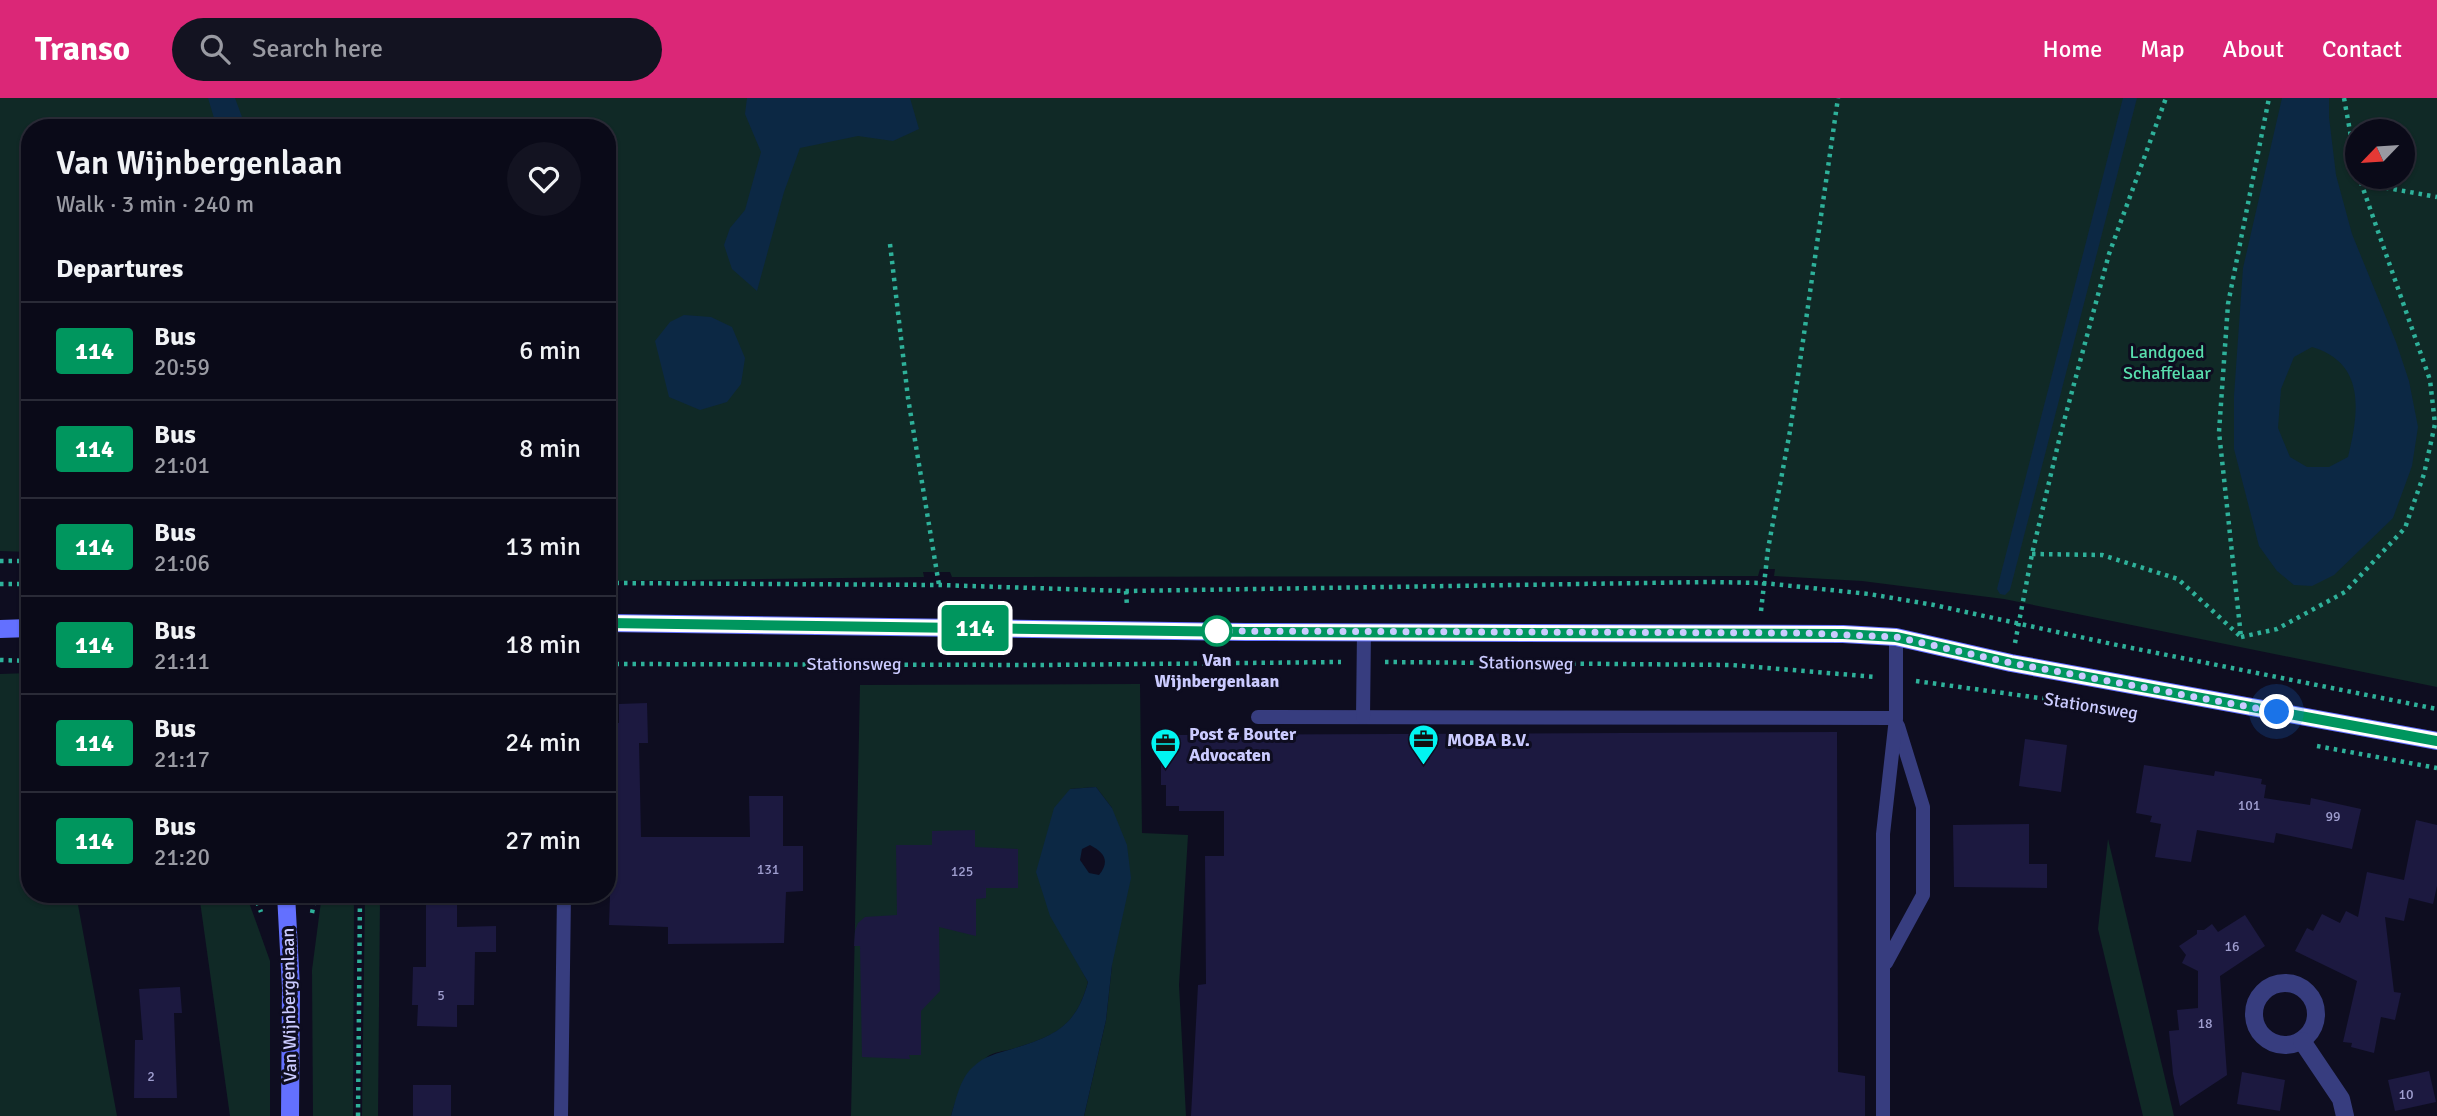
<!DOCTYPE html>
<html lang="en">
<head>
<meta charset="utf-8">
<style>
  :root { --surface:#0a0a18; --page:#131321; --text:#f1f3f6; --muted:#999aa2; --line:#2a2b37; --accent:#db2777 }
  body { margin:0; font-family:Signika,sans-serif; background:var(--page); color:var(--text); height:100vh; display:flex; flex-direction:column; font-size:26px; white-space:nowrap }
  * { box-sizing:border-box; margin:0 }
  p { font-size:23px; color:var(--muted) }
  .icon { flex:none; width:38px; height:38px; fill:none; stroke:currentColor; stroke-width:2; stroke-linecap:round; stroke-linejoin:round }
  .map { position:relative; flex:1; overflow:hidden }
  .sheet { position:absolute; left:21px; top:21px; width:595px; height:784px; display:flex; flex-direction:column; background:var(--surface); border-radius:28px; box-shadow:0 2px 5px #0004,0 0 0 2px var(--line) }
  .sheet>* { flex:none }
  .badge { padding:0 14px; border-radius:5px; font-size:24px; line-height:46px }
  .needle { width:46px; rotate:245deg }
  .fabs { position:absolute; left:2345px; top:21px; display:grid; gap:14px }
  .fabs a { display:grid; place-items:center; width:70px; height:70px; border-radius:50%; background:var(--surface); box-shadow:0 2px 5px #0004,0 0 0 2px var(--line); font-size:35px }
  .you { position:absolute; width:35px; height:35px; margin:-18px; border:5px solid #fff; border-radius:50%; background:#1a73e8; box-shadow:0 0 0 10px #1a73e833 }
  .map>.badge { position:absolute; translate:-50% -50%; box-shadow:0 0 0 4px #fff }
  h2 { padding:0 35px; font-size:26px; line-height:63px }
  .round { display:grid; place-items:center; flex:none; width:74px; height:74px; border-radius:37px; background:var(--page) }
  .headline { display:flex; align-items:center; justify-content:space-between; height:119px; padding:0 35px }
  h1 { font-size:33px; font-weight:600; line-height:52px }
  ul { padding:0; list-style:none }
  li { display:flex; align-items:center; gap:21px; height:98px; padding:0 35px; border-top:2px solid var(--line) }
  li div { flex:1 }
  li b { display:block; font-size:26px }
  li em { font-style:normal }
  li .badge { min-width:77px; font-weight:700; text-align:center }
  header { display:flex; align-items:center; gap:42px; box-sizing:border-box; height:98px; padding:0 35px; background:var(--accent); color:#fff }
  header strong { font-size:33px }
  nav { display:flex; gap:38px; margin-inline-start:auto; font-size:24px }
  .search { width:490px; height:63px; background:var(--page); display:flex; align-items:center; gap:18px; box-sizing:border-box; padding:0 24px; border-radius:38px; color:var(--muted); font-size:26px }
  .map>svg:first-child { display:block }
</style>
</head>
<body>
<header>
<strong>Transo</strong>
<div class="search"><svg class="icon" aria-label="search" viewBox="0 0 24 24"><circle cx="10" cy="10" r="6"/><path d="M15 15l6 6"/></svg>Search here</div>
<nav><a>Home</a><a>Map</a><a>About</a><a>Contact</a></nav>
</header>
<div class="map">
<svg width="2437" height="1018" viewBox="0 0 2437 1018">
  <rect width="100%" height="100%" fill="#0e0d20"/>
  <g fill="#102926" fill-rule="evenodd">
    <path d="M0,0H2437V589L2004,501L1862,483L1774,478L1775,471H1760L1758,478L952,479L950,474H923L924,479L607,483V30H30V454L0,453ZM2357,33H2403V79H2357Z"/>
    <path d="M30,575V796H76L117,1018H0V576Z"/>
    <path d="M1140,586L1142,735L1188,737L1179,887L1186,1018H1084L1106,922L1112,867V710L1096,689L1070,691V851L1088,884C1076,929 1055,938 1012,951C1005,953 993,954 987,959C968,974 957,996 951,1018H851L860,587Z"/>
    <path d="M2108,741L2174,1018H2143L2098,831Z"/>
    <path d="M199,796H246L270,863V1018H230Z"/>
    <path d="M322,796H354L353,1018H313L312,872Z"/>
    <path d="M365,796H380L378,1018H362Z"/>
  </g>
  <g fill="#0c2844" fill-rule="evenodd">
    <path d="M208,0H235L246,30H217Z"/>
    <path d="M747,0H910L919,31L893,43L858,38L800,50L784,94L757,193L732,171L724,147L730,130L745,112L761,54L745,16Z"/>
    <path d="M2123,0H2137L2010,492L2005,497L2000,496L1997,491Z"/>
    <path d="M2282,0H2329V19L2336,77L2352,136L2396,244L2409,283L2418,329L2412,368L2393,420L2334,477L2312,488L2294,487L2277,473L2259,448L2234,351V298L2243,170ZM2312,249C2366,265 2359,314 2348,359L2329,369H2307L2290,359L2278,330L2281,291L2294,259Z"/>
    <path d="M684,217L711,219L732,229L745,260L741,286L727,304L700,312L669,299L655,243L670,224Z"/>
    <path d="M1096,689L1112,710L1127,747L1131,780L1112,867L1106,922L1084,1018H951C956,1002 960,980 973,969C984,958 998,955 1012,951C1054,938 1076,929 1088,884L1050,818L1036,774L1054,710L1070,691ZM1090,747C1105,755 1110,763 1099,777L1089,775L1080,762L1082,751Z"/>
  </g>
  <g fill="#1c1940">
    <path d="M647,605L648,645H639L641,739H750L749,698H783V748H803V793L786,794L784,845L668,846V829L609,827L612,739L611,645H616L615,625H619V606Z"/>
    <path d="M1837,634L1838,974L1865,978V1018H1191L1198,887L1206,886L1205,758H1224V713H1179V708H1166V687H1161V662H1166L1165,641H1179V637Z"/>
    <path d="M2025,641L2067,647L2061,694L2019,688Z"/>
    <path d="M2144,667L2214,678L2215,673L2262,681L2261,686L2266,687L2264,700L2310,707L2311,700L2361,711L2352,751L2276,735L2274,745L2197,732L2191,764L2155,759L2161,726L2150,724L2152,718L2136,715Z"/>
    <path d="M2416,722L2437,727V788L2433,806L2409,800L2404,823L2385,819L2394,894L2401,895L2395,922L2381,919L2374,955L2351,949L2352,945L2343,944L2357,883L2295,853L2307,830L2313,833L2322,816L2340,825L2346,813L2358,819L2367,774L2404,782Z"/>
    <path d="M2029,726V766H2047V790L1954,789L1953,727Z"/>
    <path d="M975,732V749L1018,751V790H986V800L976,801V838L939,829L940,893L921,913V957H909L910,961L862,959L860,848H854L855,833L858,825L865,819L897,817L896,747H932V733Z"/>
    <path d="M426,796H457V829L496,828V854H475L474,907H457V929L417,928L418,907H412L413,869H426Z"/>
    <path d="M2245,817L2265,848L2220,878L2227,977L2180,1008L2173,976L2169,933L2179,932L2177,912L2198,910V873L2182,865L2186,857L2179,848L2197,836V832H2204L2212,826L2218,834Z"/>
    <path d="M180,889L182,915H174L177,1000H134L135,942H143L139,891Z"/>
    <path d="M2429,973L2436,1004L2395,1013L2388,982Z"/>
    <path d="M2242,974L2285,982L2280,1013L2237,1006Z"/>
    <rect x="413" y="987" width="38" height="31"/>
  </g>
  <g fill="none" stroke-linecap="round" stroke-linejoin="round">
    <g stroke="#2eb19a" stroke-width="4.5" stroke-dasharray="3.5 5" stroke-linecap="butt">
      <path d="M2344,0L2357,72"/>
      <path d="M2360,85L2437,99"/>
      <path d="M890,146L908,300L939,487"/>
      <path d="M2032,456L2102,457L2178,481L2241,539L2219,334L2228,206L2269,0"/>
      <path d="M0,463H30"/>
      <path d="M607,485L939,487L1126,493L1709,484L1763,485L1869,496L1934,507L2112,546L2437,611"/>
      <path d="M0,486H30"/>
      <path d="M1126,493L1127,509"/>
      <path d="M1761,513L1768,451L1790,333L1838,0"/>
      <path d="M2241,539L2277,531L2345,494L2405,430L2424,376L2435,326L2430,282L2359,79"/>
      <path d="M2015,545L2032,456L2060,338L2109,156L2166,0"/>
      <path d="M0,562L30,563"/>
      <path d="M1385,564L1732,567L1876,579"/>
      <path d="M607,566L1045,567L1341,564"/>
      <path d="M1916,583L2098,608"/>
      <path d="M2317,648L2437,670"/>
      <path d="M254,796L261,814"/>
      <path d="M312,815L316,796"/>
      <path d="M358,1018L360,796"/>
    </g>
    <g stroke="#373d7f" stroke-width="14">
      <path d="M1258,619L1896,620"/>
      <path d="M1363,619L1364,533"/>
      <path d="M1886,865L1923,797V709L1898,628"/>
      <path d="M561,1018L564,796"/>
      <path d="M1883,1018V736L1896,620V539"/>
    </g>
    <g stroke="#373d7f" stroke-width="18">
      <circle cx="2285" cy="916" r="31"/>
      <path d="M2302,943L2341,1001L2345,1018"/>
    </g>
    <g stroke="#6370ff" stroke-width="18">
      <path d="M607,525L1246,534L1843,536L1896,539L2011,565L2437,643"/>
      <path d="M0,531L30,530"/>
      <path d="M286,796L291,890L290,1018"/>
    </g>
  </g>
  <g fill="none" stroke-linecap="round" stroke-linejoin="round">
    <defs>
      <path id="line" d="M607,525L1245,534L1843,536L1896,539L2011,565L2437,643"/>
    </defs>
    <use href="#line" stroke="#fff" stroke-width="16"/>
    <use href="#line" stroke="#00965e" stroke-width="10"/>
    <path stroke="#cbcbff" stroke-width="7" stroke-dasharray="0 12.6" d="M1217,533L1802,535L1896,539L2011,565L2277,614"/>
  </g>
  <defs>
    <symbol id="office-pin" viewBox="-11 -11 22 30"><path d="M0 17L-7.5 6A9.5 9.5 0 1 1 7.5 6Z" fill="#01f5f2" stroke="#0e0d20"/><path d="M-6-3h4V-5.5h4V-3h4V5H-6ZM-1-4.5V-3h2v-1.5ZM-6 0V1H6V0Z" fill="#111"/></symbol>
  </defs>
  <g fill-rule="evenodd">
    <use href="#office-pin" x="1406" y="624" width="35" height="47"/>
    <use href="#office-pin" x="1148" y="628" width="35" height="47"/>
  </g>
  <circle fill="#fff" stroke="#00965e" stroke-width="3.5" cx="1217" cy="533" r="14"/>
  <g text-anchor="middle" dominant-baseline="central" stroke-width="6" stroke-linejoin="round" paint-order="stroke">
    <g font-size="14" fill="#9f9ecf">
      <text x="2249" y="707">101</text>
      <text x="2333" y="718">99</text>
      <text x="768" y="771">131</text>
      <text x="962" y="773">125</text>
      <text x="2232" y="848">16</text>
      <text x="441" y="897">5</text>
      <text x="2205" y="925">18</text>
      <text x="151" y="978">2</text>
      <text x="2406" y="996">10</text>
    </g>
    <g font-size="18" fill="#58dead" stroke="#0e0d20">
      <text x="2167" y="254">Landgoed<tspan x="2167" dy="21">Schaffelaar</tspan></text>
    </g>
    <g font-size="18" font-weight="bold" fill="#cbcbff" stroke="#0e0d20">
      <text x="1217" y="562">Van<tspan x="1217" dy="21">Wijnbergenlaan</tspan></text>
    </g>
    <g font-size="18" fill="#cbcbff" stroke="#0e0d20">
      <text transform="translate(1526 565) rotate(1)">Stationsweg</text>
      <text x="854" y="566">Stationsweg</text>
      <text transform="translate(2091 608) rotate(9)">Stationsweg</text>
      <text transform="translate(289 907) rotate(-91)">Van Wijnbergenlaan</text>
    </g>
    <g font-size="18" font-weight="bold" fill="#cbcbff" stroke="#0e0d20" text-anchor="start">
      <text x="1189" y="636">Post &amp; Bouter<tspan x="1189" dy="21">Advocaten</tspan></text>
      <text x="1447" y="642">MOBA B.V.</text>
    </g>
  </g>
</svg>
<div class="fabs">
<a><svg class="needle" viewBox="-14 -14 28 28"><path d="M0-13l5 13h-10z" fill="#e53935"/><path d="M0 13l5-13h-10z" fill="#999aa2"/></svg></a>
</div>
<div class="you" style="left:2277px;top:614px"></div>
<b class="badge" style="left:975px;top:530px;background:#00965e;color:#fff">114</b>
<section class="sheet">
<div class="headline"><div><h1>Van Wijnbergenlaan</h1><p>Walk · 3 min · 240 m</p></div><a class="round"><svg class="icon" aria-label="heart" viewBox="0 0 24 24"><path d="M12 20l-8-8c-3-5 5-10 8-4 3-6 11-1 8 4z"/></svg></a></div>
<h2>Departures</h2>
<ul>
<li><span class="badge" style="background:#00965e;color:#fff">114</span><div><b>Bus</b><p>20:59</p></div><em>6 min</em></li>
<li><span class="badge" style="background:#00965e;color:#fff">114</span><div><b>Bus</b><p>21:01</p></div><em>8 min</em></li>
<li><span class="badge" style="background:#00965e;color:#fff">114</span><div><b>Bus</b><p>21:06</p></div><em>13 min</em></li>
<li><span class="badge" style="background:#00965e;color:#fff">114</span><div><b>Bus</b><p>21:11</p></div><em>18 min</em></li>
<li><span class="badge" style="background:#00965e;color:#fff">114</span><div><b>Bus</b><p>21:17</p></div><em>24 min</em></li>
<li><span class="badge" style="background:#00965e;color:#fff">114</span><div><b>Bus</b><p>21:20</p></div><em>27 min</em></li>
</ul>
</section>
</div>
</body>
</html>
